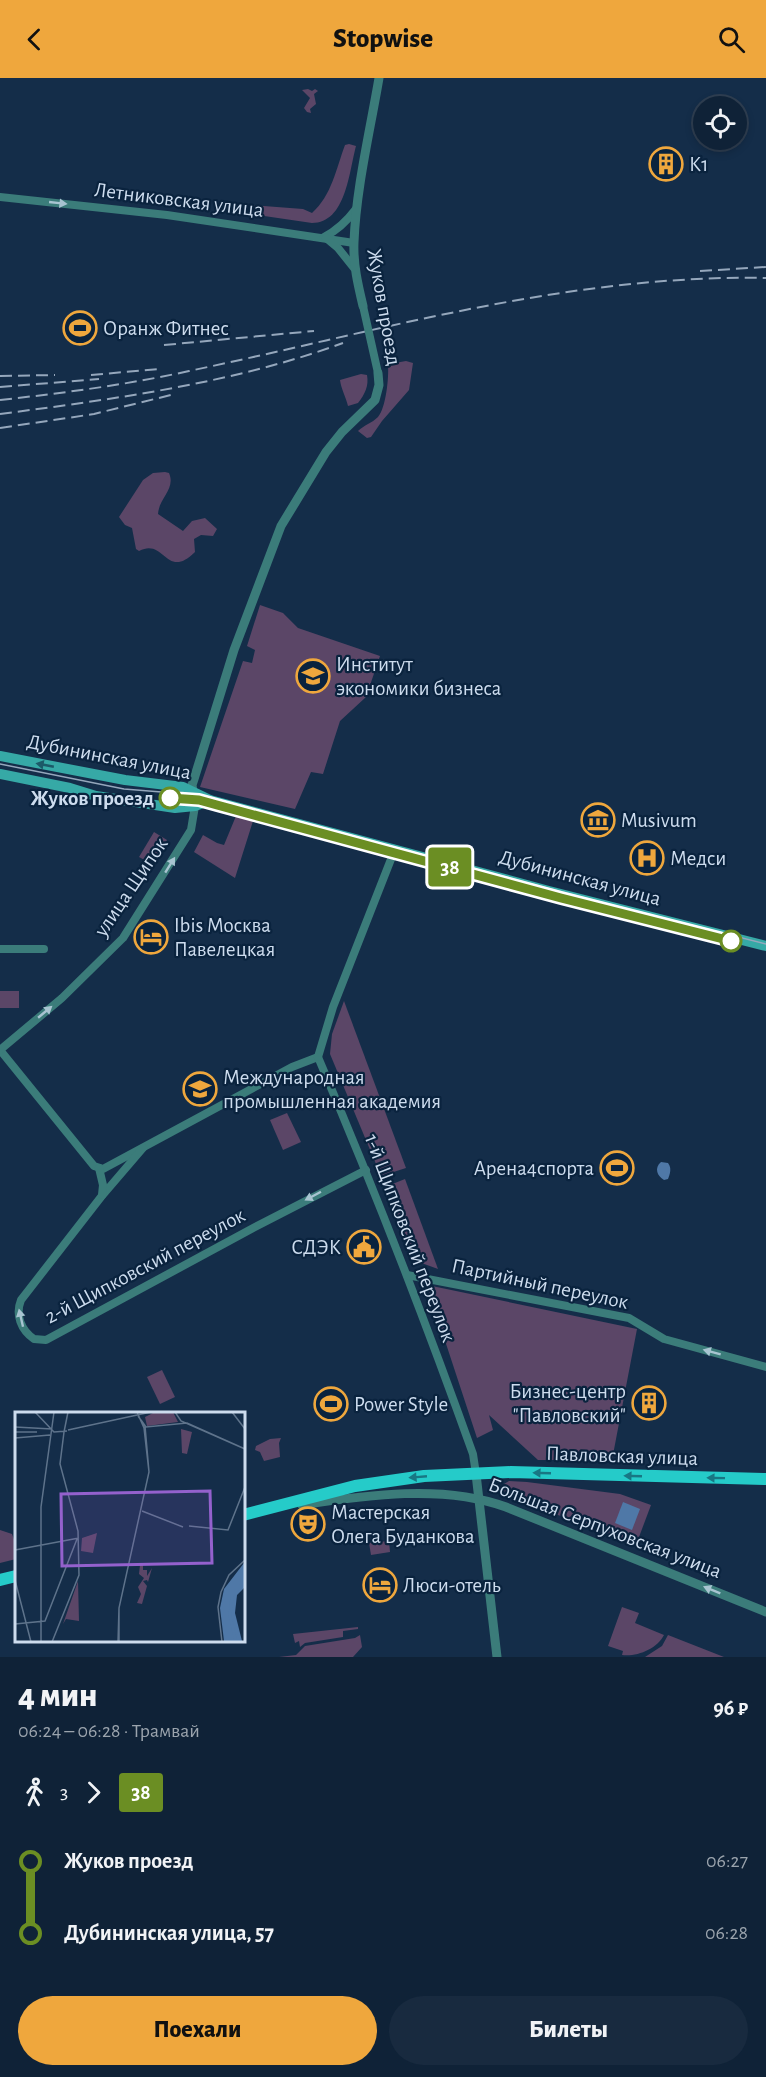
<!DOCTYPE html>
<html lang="ru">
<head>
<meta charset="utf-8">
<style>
  :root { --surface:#0f2237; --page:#182a3f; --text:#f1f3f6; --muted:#9ba4ad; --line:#2f3f52; --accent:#efa73d }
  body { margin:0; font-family:"Alegreya Sans",sans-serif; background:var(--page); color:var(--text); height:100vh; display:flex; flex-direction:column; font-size:22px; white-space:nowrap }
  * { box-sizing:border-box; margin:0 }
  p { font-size:20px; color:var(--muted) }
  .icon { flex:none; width:33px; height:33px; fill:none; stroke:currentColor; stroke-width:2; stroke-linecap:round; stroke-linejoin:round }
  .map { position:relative; height:1579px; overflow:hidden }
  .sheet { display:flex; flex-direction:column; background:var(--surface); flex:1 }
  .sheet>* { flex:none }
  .badge { padding:0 12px; border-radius:4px; font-size:21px; line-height:39px }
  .fabs { position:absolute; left:693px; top:18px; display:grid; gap:12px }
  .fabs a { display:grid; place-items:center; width:54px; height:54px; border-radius:50%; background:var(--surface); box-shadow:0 3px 9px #0003,0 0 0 2px var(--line); font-size:30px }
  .map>.badge { position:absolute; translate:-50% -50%; box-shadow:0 0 0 3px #fff }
  .legs { display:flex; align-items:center; gap:9px; height:66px; padding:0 18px; font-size:20px }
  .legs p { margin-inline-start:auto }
  .overview { display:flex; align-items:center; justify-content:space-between; height:102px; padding:0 18px }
  h1 { font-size:33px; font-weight:800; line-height:45px }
  .button { display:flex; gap:12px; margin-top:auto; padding:12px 18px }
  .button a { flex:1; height:69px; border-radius:36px; background:var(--accent); color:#111; font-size:24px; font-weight:800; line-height:69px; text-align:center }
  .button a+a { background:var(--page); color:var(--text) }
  ul { padding:0 18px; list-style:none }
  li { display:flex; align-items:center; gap:21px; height:72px; font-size:22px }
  li i { display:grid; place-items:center; width:9px; height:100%; margin:0 8px; background:currentColor }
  li i::after { content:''; width:15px; height:15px; margin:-8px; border:4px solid; border-radius:50%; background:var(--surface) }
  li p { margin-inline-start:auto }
  li:first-child i { background:linear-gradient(#0000 50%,currentColor 0) }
  li:last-child i { background:linear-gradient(currentColor 50%,#0000 0) }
  header { display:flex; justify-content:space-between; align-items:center; height:78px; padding:0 18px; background:var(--accent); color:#111; font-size:27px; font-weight:800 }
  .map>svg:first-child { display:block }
</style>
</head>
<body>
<header><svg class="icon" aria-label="back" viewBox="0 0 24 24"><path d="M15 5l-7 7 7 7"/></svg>Stopwise<svg class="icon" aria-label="search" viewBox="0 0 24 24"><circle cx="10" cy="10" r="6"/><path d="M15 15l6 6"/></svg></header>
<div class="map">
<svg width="766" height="1579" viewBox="0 0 766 1579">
  <rect width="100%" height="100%" fill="#142d49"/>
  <g fill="#5b4667">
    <path d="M308,11L312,13L315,11L318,13L314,16L316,26L310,31L311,35L307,34L304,30L310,20L302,12Z"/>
    <path d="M349,66L356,68C349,94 346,145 312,145L231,133L236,126L303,131L312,135C332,117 336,91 345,67Z"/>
    <path d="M406,283L413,285L409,312L382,343L371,359L367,360L358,353C364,347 372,345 378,339C386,330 389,299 388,288L389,286Z"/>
    <path d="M361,296L367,297C369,308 365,316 358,325L348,328C346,319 341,311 340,302Z"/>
    <path d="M165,394L169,395C176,411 159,420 158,436L183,453L192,443L205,440L217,451L213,458L201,457L194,461L195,474C166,503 165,459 139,473L136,471L132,450L125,447L119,439L143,402L153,395Z"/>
    <path d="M260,527L283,535L298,550L380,578L366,619L340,643L323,696L311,694L295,731L200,709L243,583L252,585L255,572L247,568Z"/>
    <path d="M236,738L253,743L235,800L194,774L203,757L217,765L224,767Z"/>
    <path d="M154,754L167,762L152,786L139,779Z"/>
    <rect x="0" y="913" width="19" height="17"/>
    <path d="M344,923L406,1090L381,1098L330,976L332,956Z"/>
    <path d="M287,1035L301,1064L283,1072L270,1042Z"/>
    <path d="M405,1101L438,1191L416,1183L385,1109Z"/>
    <path d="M432,1208L637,1251L612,1382H538L489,1337L493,1352L477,1360L428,1211Z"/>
    <path d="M162,1292L175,1319L160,1326L147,1299Z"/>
    <path d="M281,1360L279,1365L280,1379L264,1383L260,1374L255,1372L256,1368L270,1361Z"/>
    <path d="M509,1403L527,1404L620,1416L651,1427L636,1467L506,1417L504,1412V1406Z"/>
    <path d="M0,1452L12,1456L16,1467V1481L0,1485Z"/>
    <path d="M389,1463L390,1474L371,1477L369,1465Z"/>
    <path d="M622,1529L639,1535L635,1545L664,1557C657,1571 637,1579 622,1577L623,1573L608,1568Z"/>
    <path d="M358,1549V1551L343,1553V1559L305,1565L300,1569L299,1563L295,1565L293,1556Z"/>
    <path d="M360,1557L362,1569L353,1579H279L296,1577L305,1568L355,1560Z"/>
    <path d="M668,1557L724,1579H645L662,1568Z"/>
  </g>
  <g fill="#4f78a7">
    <path d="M661,1084L668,1085C672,1090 670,1096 668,1101L664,1102C657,1098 654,1090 661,1084Z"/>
    <path d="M623,1424L640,1431L632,1452L615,1445Z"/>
  </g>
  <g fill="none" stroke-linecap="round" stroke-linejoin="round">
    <g stroke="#3b7c7a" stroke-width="8">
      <path d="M0,119L167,137L354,165"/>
      <path d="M324,159C338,152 347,143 356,131"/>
      <path d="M326,160L338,170L354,190"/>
      <path d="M0,871H44"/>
      <path d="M0,972L94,1088L103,1091L292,989L318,979"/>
      <path d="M0,972L62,920L123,860L191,752L195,728"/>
      <path d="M318,979C374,1110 425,1242 473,1376L476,1396"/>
      <path d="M318,979L333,929L395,771"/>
      <path d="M143,1070L101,1119L21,1222C15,1237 21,1252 34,1261L46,1262L255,1149L366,1092"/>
      <path d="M99,1090L103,1107L102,1117"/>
      <path d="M407,1197L629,1240L664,1261L766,1289"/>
    </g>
    <g stroke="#3b7c7a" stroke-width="9">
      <path d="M363,228C358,207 353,186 354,164C356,111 370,53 379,0"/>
      <path d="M195,728L192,707L194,701L234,572L281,448L326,374L342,354L375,322L379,307L378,295"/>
      <path d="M476,1396L497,1579"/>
      <path d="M302,1427C366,1417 444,1406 506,1429L766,1534"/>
    </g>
    <g stroke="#36a9a6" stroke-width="10">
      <path d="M0,678L125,702L183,709L210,722L549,813L766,868"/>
      <path d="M0,696L70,710L96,718L175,730L195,728L210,722"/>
    </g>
    <g stroke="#25cbc9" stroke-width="12">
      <path d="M243,1437L355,1408L424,1398L511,1394L766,1401"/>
      <path d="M0,1502L16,1498"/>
    </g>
    <path stroke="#95a7bc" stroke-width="1.5" d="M0,686L124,711L199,717L562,814L766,866"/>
    <g stroke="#95a7bc" stroke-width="2" stroke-dasharray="12 6" stroke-linecap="butt">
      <path d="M700,193L766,189"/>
      <path d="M164,267L314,253"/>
      <path d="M91,297L159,291"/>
      <path d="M0,298L55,297"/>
      <path d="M0,309L99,301"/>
      <path d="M0,322C63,315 126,307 189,293C380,253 569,196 766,200"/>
      <path d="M0,336C115,321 234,305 343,265"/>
      <path d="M0,350L94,336L171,317"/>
    </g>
    <path stroke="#3b7c7a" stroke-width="8" d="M363,228L378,295"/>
  </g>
  <defs><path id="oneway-solid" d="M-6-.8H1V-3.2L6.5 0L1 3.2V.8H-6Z" transform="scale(1.5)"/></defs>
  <g fill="#a8c4d1">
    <use href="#oneway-solid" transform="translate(58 125) rotate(6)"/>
    <use href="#oneway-solid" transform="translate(170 787) rotate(-58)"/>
    <use href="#oneway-solid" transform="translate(45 934) rotate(-40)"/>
    <use href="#oneway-solid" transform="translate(313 1118) rotate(152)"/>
    <use href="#oneway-solid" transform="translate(21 1240) rotate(-103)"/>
    <use href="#oneway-solid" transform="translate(712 1274) rotate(-165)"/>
    <use href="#oneway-solid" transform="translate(712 1512) rotate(-158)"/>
  </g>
  <use fill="#1c5968" href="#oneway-solid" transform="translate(45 687) rotate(-169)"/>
  <g fill="#187784">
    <use href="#oneway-solid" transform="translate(542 1395) rotate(-178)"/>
    <use href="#oneway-solid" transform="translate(633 1398) rotate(-178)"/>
    <use href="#oneway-solid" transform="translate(418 1399) rotate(175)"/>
    <use href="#oneway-solid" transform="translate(716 1400) rotate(-179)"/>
  </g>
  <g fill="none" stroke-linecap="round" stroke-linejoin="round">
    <defs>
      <path id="line-1" d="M170,720L199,722L217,727L561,820L731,863"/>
    </defs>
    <use href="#line-1" stroke="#fff" stroke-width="14"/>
    <use href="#line-1" stroke="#6b8e23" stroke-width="9"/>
  </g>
  <defs>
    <symbol id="building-ring" viewBox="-11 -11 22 22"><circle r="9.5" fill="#0a233e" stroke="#efa73d" stroke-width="1.5"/><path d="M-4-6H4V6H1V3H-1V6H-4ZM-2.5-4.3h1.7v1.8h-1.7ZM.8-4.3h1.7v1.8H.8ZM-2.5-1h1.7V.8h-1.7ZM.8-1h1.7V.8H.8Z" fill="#efa73d"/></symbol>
    <symbol id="stadium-ring" viewBox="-11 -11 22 22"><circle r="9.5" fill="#0a233e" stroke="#efa73d" stroke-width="1.5"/><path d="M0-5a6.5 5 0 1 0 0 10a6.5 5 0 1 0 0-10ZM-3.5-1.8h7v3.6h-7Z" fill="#efa73d"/></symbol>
    <symbol id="university-ring" viewBox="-11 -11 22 22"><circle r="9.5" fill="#0a233e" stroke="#efa73d" stroke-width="1.5"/><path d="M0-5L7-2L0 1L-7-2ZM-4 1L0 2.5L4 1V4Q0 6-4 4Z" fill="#efa73d"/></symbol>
    <symbol id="museum-ring" viewBox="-11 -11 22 22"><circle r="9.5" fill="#0a233e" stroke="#efa73d" stroke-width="1.5"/><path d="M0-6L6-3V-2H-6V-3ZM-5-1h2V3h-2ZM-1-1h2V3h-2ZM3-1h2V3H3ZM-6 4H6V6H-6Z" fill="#efa73d"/></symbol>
    <symbol id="hospital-ring" viewBox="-11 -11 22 22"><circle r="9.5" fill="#0a233e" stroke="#efa73d" stroke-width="1.5"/><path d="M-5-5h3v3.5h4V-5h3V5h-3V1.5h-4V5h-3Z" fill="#efa73d"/></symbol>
    <symbol id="hotel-ring" viewBox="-11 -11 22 22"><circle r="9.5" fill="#0a233e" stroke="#efa73d" stroke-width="1.5"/><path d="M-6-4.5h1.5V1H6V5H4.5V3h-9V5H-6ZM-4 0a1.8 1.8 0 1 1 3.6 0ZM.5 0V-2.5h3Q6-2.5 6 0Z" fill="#efa73d"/></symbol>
    <symbol id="civic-ring" viewBox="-11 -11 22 22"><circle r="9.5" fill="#0a233e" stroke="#efa73d" stroke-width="1.5"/><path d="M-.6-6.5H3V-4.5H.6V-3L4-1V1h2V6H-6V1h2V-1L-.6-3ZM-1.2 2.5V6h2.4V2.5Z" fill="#efa73d"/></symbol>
    <symbol id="theatre-ring" viewBox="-11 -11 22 22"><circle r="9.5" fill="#0a233e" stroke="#efa73d" stroke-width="1.5"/><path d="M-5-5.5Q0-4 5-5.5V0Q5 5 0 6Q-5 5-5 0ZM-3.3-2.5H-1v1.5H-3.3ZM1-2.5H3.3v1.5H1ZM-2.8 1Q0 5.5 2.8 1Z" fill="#efa73d"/></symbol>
  </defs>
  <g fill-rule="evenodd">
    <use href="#building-ring" x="647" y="67" width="38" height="38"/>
    <use href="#stadium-ring" x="61" y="231" width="38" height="38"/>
    <use href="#university-ring" x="294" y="579" width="38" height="38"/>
    <use href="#museum-ring" x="579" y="723" width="38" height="38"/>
    <use href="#hospital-ring" x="628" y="761" width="38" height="38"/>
    <use href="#hotel-ring" x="132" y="840" width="38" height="38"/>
    <use href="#university-ring" x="181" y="992" width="38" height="38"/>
    <use href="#stadium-ring" x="598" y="1071" width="38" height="38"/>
    <use href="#civic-ring" x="345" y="1150" width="38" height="38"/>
    <use href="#building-ring" x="630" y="1306" width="38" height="38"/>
    <use href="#stadium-ring" x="312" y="1307" width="38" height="38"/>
    <use href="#theatre-ring" x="289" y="1427" width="38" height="38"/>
    <use href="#hotel-ring" x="361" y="1488" width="38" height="38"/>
  </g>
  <g fill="#fff" stroke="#6b8e23" stroke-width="3">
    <circle cx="170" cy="720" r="10"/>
    <circle cx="731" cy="863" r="10"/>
  </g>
  <g text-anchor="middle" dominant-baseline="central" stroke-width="4.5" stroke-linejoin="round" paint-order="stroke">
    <g font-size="21" fill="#cddcee" stroke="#0a233e" text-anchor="start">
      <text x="689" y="86">К1</text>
      <text x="103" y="250">Оранж Фитнес</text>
      <text x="336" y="586">Институт<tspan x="336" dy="24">экономики бизнеса</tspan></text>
      <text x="621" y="742">Musivum</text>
      <text x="670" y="780">Медси</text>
      <text x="174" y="847">Ibis Москва<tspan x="174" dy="24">Павелецкая</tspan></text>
      <text x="223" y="999">Международная<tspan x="223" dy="24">промышленная академия</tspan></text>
      <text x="594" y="1090" text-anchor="end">Арена4спорта</text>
      <text x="341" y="1169" text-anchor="end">СДЭК</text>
      <text x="626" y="1313" text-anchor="end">Бизнес-центр<tspan x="626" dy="24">"Павловский"</tspan></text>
      <text x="354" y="1326">Power Style</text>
      <text x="331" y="1434">Мастерская<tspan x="331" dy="24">Олега Буданкова</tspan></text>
      <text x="403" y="1507">Люси-отель</text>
    </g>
    <g font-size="21" fill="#cddcee" stroke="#0a233e">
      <text transform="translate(179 122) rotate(7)">Летниковская улица</text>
      <text transform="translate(384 229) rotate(80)">Жуков проезд</text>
      <text transform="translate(109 679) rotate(11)">Дубининская улица</text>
      <text transform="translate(580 800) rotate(15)">Дубининская улица</text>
      <text transform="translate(131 809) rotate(-56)">улица Щипок</text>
      <text transform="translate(410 1160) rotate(69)">1-й Щипковский переулок</text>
      <text transform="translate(145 1188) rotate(-28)">2-й Щипковский переулок</text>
      <text transform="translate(540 1206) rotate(12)">Партийный переулок</text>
      <text transform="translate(622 1378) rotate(2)">Павловская улица</text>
      <text transform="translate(605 1450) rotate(21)">Большая Серпуховская улица</text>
    </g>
    <g font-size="21" font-weight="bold" fill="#cddcee" stroke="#0a233e" text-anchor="end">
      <text x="154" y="720">Жуков проезд</text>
    </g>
  </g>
  <g transform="translate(15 1334)">
    <rect width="230" height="230" fill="#142d49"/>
    <path d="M140,0H158L163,10L132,14L130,5ZM166,17L177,20L172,42L167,41ZM82,121L78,141L66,139L67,126ZM125,153H128V158H132V164L137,156L133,170L132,168L128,169L132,174L127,192L122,191L126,182L123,175L129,166L124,162ZM63,169L64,209L51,207L48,212Z" fill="#5b4667"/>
    <path d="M229,151V176L222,183L220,201L227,229H209L205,196L209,177Z" fill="#4f78a7"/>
    <path fill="none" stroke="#4f78a7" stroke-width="3" d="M221,230L215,204L217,184L230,168"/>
    <path fill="none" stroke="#5e738b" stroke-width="1.5" d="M20,0L39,20L52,19M160,0L166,9L230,37M217,0L230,17M126,8L131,15L172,11L230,37M0,15L37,17M53,18L136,0M0,20H22M49,20L53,0M0,26L35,23M127,99L168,115M174,114L213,118L230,75M0,138L64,126M0,168L16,230M0,212L30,209L62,127M26,230V95L39,0M37,230L64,163L63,119L45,52L49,20M103,230L104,196L134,60L130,14L123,4M104,230V196L134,60L129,16L122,0M207,230L203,195L206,180L214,163L230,148"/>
    <path fill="#9461cd" fill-opacity="0.15" stroke="#9461cd" stroke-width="3" d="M195,79L197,151L47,154L46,82Z"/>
    <rect width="230" height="230" fill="none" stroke="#cddcee" stroke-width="3"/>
  </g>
</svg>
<div class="fabs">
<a><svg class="icon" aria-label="locate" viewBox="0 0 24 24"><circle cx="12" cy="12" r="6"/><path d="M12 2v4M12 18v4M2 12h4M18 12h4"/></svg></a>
</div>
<b class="badge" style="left:450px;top:789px;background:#6b8e23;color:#fff">38</b>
</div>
<section class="sheet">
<div class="overview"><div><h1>4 мин</h1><p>06:24 – 06:28 · Трамвай</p></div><b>96 ₽</b></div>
<div class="legs"><svg class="icon" aria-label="walk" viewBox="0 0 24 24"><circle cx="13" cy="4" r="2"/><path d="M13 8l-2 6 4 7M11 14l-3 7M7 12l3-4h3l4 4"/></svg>3<svg class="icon" aria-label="forward" viewBox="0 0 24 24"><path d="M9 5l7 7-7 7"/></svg><b class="badge" style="background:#6b8e23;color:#fff">38</b></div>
<ul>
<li><i style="color:#6b8e23"></i><b>Жуков проезд</b><p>06:27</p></li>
<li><i style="color:#6b8e23"></i><b>Дубининская улица, 57</b><p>06:28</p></li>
</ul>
<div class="button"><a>Поехали</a><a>Билеты</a></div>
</section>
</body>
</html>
